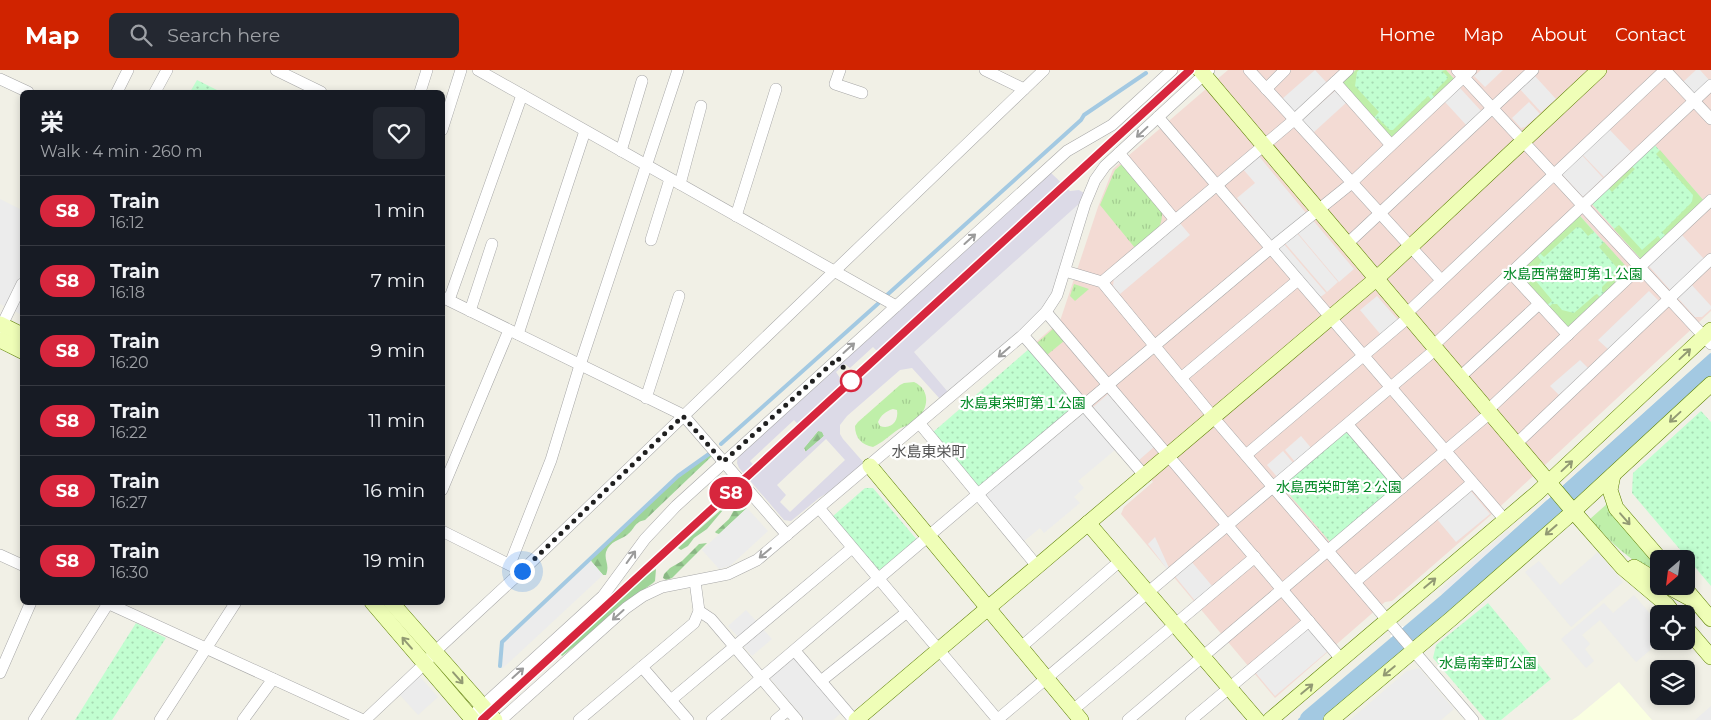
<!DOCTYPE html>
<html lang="en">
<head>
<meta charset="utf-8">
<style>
  :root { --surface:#171b24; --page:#242831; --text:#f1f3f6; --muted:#9ea1a6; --line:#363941; --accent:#d02300 }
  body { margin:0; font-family:Montserrat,"Noto Sans JP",sans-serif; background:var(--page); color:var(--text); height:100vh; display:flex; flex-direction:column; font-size:19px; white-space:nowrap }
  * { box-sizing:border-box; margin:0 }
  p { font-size:16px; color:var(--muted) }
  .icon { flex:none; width:28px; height:28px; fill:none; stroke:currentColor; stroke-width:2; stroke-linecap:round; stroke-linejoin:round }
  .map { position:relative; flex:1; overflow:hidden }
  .sheet { position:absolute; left:20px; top:20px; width:425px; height:515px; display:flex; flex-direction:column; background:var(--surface); border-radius:8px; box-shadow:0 2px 8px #0003 }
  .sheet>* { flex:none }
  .badge { padding:0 10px; border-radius:16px; font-size:18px; line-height:32px }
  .needle { width:32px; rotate:208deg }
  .tools { position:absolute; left:1650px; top:480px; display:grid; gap:10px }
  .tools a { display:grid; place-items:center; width:45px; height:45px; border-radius:8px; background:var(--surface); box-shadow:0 2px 8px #0003; font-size:25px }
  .you { position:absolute; width:25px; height:25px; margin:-12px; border:4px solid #fff; border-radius:50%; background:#1a73e8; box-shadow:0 0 0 8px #1a73e833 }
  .map>.badge { position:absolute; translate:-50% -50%; box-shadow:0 0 0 2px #fff }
  .round { display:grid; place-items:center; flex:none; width:52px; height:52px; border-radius:8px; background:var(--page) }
  .summary { display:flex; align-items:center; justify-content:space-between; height:85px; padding:0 20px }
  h1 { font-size:24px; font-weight:700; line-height:38px }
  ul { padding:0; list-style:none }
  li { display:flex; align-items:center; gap:15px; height:70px; padding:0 20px; border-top:1px solid var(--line) }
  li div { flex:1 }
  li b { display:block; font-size:19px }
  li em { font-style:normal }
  li .badge { min-width:55px; font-weight:700; text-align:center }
  header { display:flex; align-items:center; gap:30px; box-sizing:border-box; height:70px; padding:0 25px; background:var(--accent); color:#fff }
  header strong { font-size:24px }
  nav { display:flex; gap:28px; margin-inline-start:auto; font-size:18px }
  .search { width:350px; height:45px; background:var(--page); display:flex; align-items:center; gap:12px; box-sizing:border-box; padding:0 18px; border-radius:8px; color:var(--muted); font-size:19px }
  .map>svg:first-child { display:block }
</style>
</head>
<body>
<header>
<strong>Map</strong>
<div class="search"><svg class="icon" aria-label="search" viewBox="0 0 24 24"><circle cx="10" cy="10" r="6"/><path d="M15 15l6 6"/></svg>Search here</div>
<nav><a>Home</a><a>Map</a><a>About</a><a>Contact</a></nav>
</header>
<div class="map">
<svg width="1711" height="650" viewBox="0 0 1711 650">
  <defs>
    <pattern id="grass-tufts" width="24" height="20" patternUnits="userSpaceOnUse" patternTransform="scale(1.25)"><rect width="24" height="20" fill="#bfefa9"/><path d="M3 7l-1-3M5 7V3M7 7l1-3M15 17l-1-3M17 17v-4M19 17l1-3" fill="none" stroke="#a4cd91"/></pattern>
    <pattern id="forest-firs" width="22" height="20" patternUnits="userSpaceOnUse" patternTransform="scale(1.25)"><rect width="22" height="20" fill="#9fd498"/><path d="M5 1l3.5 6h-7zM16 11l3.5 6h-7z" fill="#89b683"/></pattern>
    <pattern id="park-dots" width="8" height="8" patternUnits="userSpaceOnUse" patternTransform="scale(1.25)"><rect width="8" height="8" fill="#c1fed0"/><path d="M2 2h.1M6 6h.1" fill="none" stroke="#a6d9b2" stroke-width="1.8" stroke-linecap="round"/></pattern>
  </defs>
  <rect width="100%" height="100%" fill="#f1f0e6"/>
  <path fill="#f3dbd4" d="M1228,0H1711V241L1491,445L1392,531L1385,532L1275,628L1121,444L1124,437L1153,412L1035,273L1060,251L1098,137L1113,99Z"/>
  <path fill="#faffe1" d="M1619,612L1652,650H1572L1578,646Z"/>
  <g fill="url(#grass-tufts)" fill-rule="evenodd">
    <path d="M1122,94L1162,142C1163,162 1149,167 1135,178L1100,135L1115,100Z"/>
    <path d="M1074,214L1089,219L1075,231L1070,226Z"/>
    <path d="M1054,258L1064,271L1047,285L1037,273Z"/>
    <path d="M914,312C931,320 929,339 916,350C911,355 904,356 899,359C890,365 882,373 873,377C862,375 855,368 855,356L858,352L900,315L904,313ZM893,339L897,340C899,351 891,360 880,356L878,352C881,345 886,341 893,339Z"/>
    <path d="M1608,433L1659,492V506C1627,488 1614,476 1590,449Z"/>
  </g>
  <g fill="url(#forest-firs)">
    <path d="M818,361H822L824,366L806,382L804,378Z"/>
    <path d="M710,384L712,386L645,450C634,452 635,459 627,465C620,470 610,471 606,482C604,491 610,494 606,505H603L591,491L592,488L678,408Z"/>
    <path d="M738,433L744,434L747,438L719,464L716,463L715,462L729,449Z"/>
    <path d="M723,438V440L707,459L694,468L688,476L681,480L678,478Z"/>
    <path d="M707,473L672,508L666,510L663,508L664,504L670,498L682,491L699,474Z"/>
    <path d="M656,499L655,511L653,513L615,540L594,561L562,586L560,584L644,507Z"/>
  </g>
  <g fill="url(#park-dots)">
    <path d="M1356,0H1446L1454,9L1391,68L1341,14Z"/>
    <path d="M197,10L221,22H190Z"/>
    <path d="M1654,74L1704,131L1642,190L1592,134Z"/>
    <path d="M1580,146L1631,202L1569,261L1517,204Z"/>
    <path d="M1030,278L1079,335L977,418L932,363Z"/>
    <path d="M1701,341L1711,352V516L1632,423L1633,403Z"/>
    <path d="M1347,361L1396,418L1331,473L1282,416Z"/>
    <path d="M865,418H873L918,471L879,503L832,447Z"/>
    <path d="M1488,533L1551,609L1501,650H1486L1433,588L1436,575Z"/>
    <path d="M136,553L166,568L112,650H75Z"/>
  </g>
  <g fill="#bfefa9">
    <path d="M1356,0H1359L1357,2L1355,16L1379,42L1373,49L1341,14Z"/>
    <path d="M1446,0L1454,9L1434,27L1432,24L1447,9L1448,7L1442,1Z"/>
    <path d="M1428,26L1432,30L1391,68L1375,51L1378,48L1390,60H1393Z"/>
    <path d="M1660,80L1704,131L1667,167L1662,162L1692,132L1693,125L1656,84Z"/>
    <path d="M1631,96L1635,99L1612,122L1608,118Z"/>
    <path d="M1580,146L1594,162L1588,166L1581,158L1577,157L1544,187L1540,183Z"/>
    <path d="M1619,155L1642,180L1658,166L1662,171L1642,190L1614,159Z"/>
    <path d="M1604,172L1631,202L1606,225L1602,221V217L1619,200L1599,177Z"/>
    <path d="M1537,186L1542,191L1530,204L1551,229L1552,231L1546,236L1517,204Z"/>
    <path d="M1597,224L1602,229L1569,261L1548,238L1552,234H1557L1562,240L1574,243L1595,225Z"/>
  </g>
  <g fill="#ececec">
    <path d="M1315,0L1327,13L1295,42L1282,29Z"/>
    <path d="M1481,0H1503L1485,17L1474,6Z"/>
    <path d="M1696,0H1700L1709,10L1694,24L1683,12Z"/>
    <path d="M1534,5L1556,29L1541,42L1519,18Z"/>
    <path d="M1460,18L1483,43L1468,57L1445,32Z"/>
    <path d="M1336,20L1347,32L1313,63L1302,50Z"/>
    <path d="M1529,32L1540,44L1525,57L1521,58L1512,48Z"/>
    <path d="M1608,58L1631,82L1604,107L1581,83Z"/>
    <path d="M1580,83L1603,108L1583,127L1560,102Z"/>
    <path d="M1258,85L1306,143L1272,171L1237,128L1255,113L1242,98Z"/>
    <path d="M0,129L22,140V245L0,234Z"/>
    <path d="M1081,132L1053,221L1045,235L1034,248L948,322L914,282Z"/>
    <path d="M1312,149L1354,199L1339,212L1297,162Z"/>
    <path d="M1179,152L1190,165L1120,224L1113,216L1114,207Z"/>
    <path d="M1296,162L1338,212L1327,222L1284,172Z"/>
    <path d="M1681,164L1705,190L1671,221L1648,195Z"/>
    <path d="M1283,173L1326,223L1319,228L1277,178Z"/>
    <path d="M1690,213L1711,236V239L1702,247H1695L1676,226Z"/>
    <path d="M1649,221L1659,231L1609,280L1598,270Z"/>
    <path d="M1377,226L1399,251L1381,265L1360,240Z"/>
    <path d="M1580,290L1588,298L1559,325L1550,316Z"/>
    <path d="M1108,324L1154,377L1138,391L1092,338Z"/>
    <path d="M1084,343L1115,380L1078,411L1084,418L1074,427L1080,433L1044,463L1040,458L1023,472L984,426Z"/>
    <path d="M1301,366L1312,379L1296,393L1285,380Z"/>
    <path d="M1283,381L1294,394L1278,408L1267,395Z"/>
    <path d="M1470,420L1490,444L1456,472L1436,448Z"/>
    <path d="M747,438L768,461L730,496L719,499L702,480Z"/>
    <path d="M1508,460L1523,477L1454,538L1439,521Z"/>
    <path d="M1155,467L1169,498L1167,499L1148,474Z"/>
    <path d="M1598,482L1623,512L1571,557L1525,502L1539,491L1560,515Z"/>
    <path d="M591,491L603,505L502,599L504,572Z"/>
    <path d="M1191,491L1213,517L1196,532L1174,505Z"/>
    <path d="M1634,525L1659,554V571H1661L1636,592L1600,550L1582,565L1590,574L1585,579L1594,591L1586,598L1561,569L1604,533L1613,543Z"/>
    <path d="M746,540L757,552L739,568L728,556Z"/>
    <path d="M1307,557L1328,581L1275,626L1255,602Z"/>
    <path d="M763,559L772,569L752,586L743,576Z"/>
    <path d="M795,587L842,642L833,650H805L770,608Z"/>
    <path d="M1419,598L1454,639L1441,650H1350L1407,601Z"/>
    <path d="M419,606L438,627L418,645L399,624Z"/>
    <path d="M1711,636V650H1695Z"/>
  </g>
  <path fill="#dcdae7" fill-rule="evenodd" d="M1050,102L1070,121L1079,120L1084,123L1081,132L914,282L948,322L940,329L912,298L900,300L847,346L840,355V364L843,369L864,393L840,415L819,428L791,451L784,450L739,398L737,393L738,384ZM873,277L884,288L848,320L839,310L840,308L836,302L845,294L850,298ZM794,350L804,361L759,401L750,391ZM818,361L822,362L824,366L805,382L804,378ZM826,369L845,390L790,442L780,432L786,425L777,415Z"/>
  <g fill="#fff">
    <path d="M1563,415L1574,428L1559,441L1547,429Z"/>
    <path d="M1403,556L1415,571L1403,581L1390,566Z"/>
  </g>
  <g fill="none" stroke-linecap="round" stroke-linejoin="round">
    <g stroke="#a3c9e2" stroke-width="4">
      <path d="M887,225L1081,50L1084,45L1146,3"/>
      <path d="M721,374L881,231"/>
      <path d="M1561,420L1711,285"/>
      <path d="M500,596L502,572L678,406L709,384"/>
      <path d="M1300,650L1392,573L1556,425"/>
    </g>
    <path stroke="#a3c9e2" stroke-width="21" d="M1310,650L1447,534L1711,297"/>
    <defs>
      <g id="street">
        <path d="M276,0L321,22"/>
        <path d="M478,0L896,236"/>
        <path d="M840,0L835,14L862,23"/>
        <path d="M985,0L1024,19"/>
        <path d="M1249,0L1441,210"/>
        <path d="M1457,0L1711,274"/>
        <path d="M1665,0L1711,49"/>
        <path d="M0,9L28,22"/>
        <path d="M1335,12L1391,75"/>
        <path d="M1266,19L1285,0"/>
        <path d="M117,22L128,0"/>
        <path d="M155,22L167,0"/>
        <path d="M420,22L427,0"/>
        <path d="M1158,47L1505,450"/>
        <path d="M442,60L461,0"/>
        <path d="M621,81L642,11"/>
        <path d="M1119,83L1175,150"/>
        <path d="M680,114L701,36"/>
        <path d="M736,146L776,19"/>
        <path d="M651,170L670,109"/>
        <path d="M1347,174L1533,0"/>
        <path d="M1065,201L1102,212L1219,354L1473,650"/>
        <path d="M1511,203L1568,265"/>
        <path d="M1102,212L1294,50L1348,0"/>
        <path d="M442,227L683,345L787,465"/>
        <path d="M449,230L522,25"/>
        <path d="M470,241L492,174"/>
        <path d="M1046,242L1341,589"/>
        <path d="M1406,244L1665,0"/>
        <path d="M0,259L22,214"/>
        <path d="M518,264L585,61"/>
        <path d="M1023,265L1144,405"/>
        <path d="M1433,276L1711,15"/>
        <path d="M1460,307L1539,234"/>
        <path d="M1181,308L1298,210"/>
        <path d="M646,328L679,226"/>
        <path d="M1488,340L1711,130"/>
        <path d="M920,354L1037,496"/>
        <path d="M1348,355L1402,418"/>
        <path d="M1517,373L1711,189"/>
        <path d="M1246,385L1409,247"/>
        <path d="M442,420L509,260"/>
        <path d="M819,438L998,650"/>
        <path d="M442,461L516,498"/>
        <path d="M0,485L22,495"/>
        <path d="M510,494L551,390L580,295L678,0"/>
        <path d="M1355,512L1472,413"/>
        <path d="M105,532L363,650"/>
        <path d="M699,541L711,549L797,650"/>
        <path d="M1020,578L1121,490"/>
        <path d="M795,581L854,650"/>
        <path d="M642,597L688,650"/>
        <path d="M0,603L31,532"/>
        <path d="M821,611L907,542"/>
        <path d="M671,630L852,478"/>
        <path d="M1073,640L1255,487"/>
        <path d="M477,641L603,526L645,469L676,436L1067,81L1112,55L1172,0"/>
        <path d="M34,650L109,532"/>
        <path d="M160,650L236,532"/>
        <path d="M243,650L273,609"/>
        <path d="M365,650L418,600L442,575L522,501L1044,0"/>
        <path d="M501,650L626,538L643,526L662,517L728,504L757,490L1023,265L1046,242L1057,225L1085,134L1095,110L1105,96L1209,0"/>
        <path d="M579,650L694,553L699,541L695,511"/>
        <path d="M712,650L978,424L1271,178L1348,116L1471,0"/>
        <path d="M776,650L788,640"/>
        <path d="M997,650L1436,279"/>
        <path d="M1128,650L1490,343"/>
        <path d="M1191,650L1309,551"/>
      </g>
      <g id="secondary">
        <path d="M1200,0L1573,441L1623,498L1667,535L1674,544"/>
        <path d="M0,254L22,265"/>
        <path d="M0,270L22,281"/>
        <path d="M870,396L1081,650"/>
        <path d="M1613,405L1610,420L1616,438L1660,489"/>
        <path d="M1088,453L1257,650"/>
        <path d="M1634,497L1659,512"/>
        <path d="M1667,516L1691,529"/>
        <path d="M1683,516L1711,549"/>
        <path d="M372,532L473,650"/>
        <path d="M391,532L495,650"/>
        <path d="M1686,558L1711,587"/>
        <path d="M856,650L1376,209L1599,0"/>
        <path d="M1270,650L1537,423L1711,260"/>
        <path d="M1331,650L1451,549L1566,448L1711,314"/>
      </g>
    </defs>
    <use href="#street" stroke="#a7a7a7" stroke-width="12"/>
    <use href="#secondary" stroke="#5b7e00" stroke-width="16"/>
    <use href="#street" stroke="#fff" stroke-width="11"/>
    <use href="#secondary" stroke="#effeb7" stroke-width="15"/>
    <defs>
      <path id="rail" d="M482,650L1190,0"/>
    </defs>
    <use href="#rail" stroke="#6e6e6e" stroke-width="5.5"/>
    <use href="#rail" stroke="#fff" stroke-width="4" stroke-dasharray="11" stroke-linecap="butt"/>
  </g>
  <defs><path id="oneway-shaft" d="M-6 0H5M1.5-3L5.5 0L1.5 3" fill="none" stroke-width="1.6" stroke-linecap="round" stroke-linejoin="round" transform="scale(1.25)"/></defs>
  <g stroke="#9b9b9b">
    <use href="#oneway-shaft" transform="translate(1142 62) rotate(137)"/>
    <use href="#oneway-shaft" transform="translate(970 169) rotate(-42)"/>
    <use href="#oneway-shaft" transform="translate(849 278) rotate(-42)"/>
    <use href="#oneway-shaft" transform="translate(1004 282) rotate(139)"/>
    <use href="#oneway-shaft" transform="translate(765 483) rotate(140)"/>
    <use href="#oneway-shaft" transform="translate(631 487) rotate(-54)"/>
    <use href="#oneway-shaft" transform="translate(618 545) rotate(138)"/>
    <use href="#oneway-shaft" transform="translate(518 603) rotate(-42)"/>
  </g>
  <g stroke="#929a73">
    <use href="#oneway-shaft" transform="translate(1685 284) rotate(-43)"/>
    <use href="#oneway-shaft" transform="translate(1675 347) rotate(137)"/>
    <use href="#oneway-shaft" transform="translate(1567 396) rotate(-43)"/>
    <use href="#oneway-shaft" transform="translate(1625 449) rotate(49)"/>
    <use href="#oneway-shaft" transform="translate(1551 460) rotate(139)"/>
    <use href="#oneway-shaft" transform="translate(1430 513) rotate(-40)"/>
    <use href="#oneway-shaft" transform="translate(407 573) rotate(-131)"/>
    <use href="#oneway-shaft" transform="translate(1389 601) rotate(140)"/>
    <use href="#oneway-shaft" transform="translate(458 608) rotate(49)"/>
    <use href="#oneway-shaft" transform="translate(1307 619) rotate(-40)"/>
  </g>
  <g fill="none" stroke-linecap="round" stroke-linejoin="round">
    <defs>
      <path id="line" d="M482,650L1190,0"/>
    </defs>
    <use href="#line" stroke="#fff" stroke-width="11"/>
    <use href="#line" stroke="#d7263d" stroke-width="8"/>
    <path stroke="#202020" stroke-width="5" stroke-dasharray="0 9" d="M522,501L683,346L723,392L838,288L851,311"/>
  </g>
  <circle fill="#fff" stroke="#d7263d" stroke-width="2.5" cx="851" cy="311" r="10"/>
  <g text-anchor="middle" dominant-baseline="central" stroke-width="4.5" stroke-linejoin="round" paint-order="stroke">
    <g font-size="14" fill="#038925" stroke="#fff">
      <text x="1573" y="204">水島西常盤町第１公園</text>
      <text x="1023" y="333">水島東栄町第１公園</text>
      <text x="1339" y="417">水島西栄町第２公園</text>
      <text x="1488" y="593">水島南幸町公園</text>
    </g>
    <g font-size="15" fill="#535353" stroke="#fff">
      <text x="929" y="381">水島東栄町</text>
    </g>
  </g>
</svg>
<div class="tools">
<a><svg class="needle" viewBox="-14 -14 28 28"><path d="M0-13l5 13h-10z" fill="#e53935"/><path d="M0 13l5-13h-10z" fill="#9ea1a6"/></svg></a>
<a><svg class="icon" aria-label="locate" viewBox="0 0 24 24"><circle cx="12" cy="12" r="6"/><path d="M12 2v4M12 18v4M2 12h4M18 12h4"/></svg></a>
<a><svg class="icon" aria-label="layers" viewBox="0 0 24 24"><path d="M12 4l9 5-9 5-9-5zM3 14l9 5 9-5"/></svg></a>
</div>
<div class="you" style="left:522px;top:501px"></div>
<b class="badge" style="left:731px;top:423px;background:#d7263d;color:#fff">S8</b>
<section class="sheet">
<div class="summary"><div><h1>栄</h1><p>Walk · 4 min · 260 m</p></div><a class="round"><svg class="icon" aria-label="heart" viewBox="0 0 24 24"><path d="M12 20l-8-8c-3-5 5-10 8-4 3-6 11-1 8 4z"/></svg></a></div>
<ul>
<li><span class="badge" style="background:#d7263d;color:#fff">S8</span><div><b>Train</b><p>16:12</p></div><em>1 min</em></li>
<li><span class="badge" style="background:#d7263d;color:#fff">S8</span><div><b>Train</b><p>16:18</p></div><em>7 min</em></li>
<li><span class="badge" style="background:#d7263d;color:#fff">S8</span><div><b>Train</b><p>16:20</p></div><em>9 min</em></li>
<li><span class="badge" style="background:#d7263d;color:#fff">S8</span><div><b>Train</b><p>16:22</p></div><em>11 min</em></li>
<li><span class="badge" style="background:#d7263d;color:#fff">S8</span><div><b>Train</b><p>16:27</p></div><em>16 min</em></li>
<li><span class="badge" style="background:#d7263d;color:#fff">S8</span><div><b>Train</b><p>16:30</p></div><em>19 min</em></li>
</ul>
</section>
</div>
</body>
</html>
